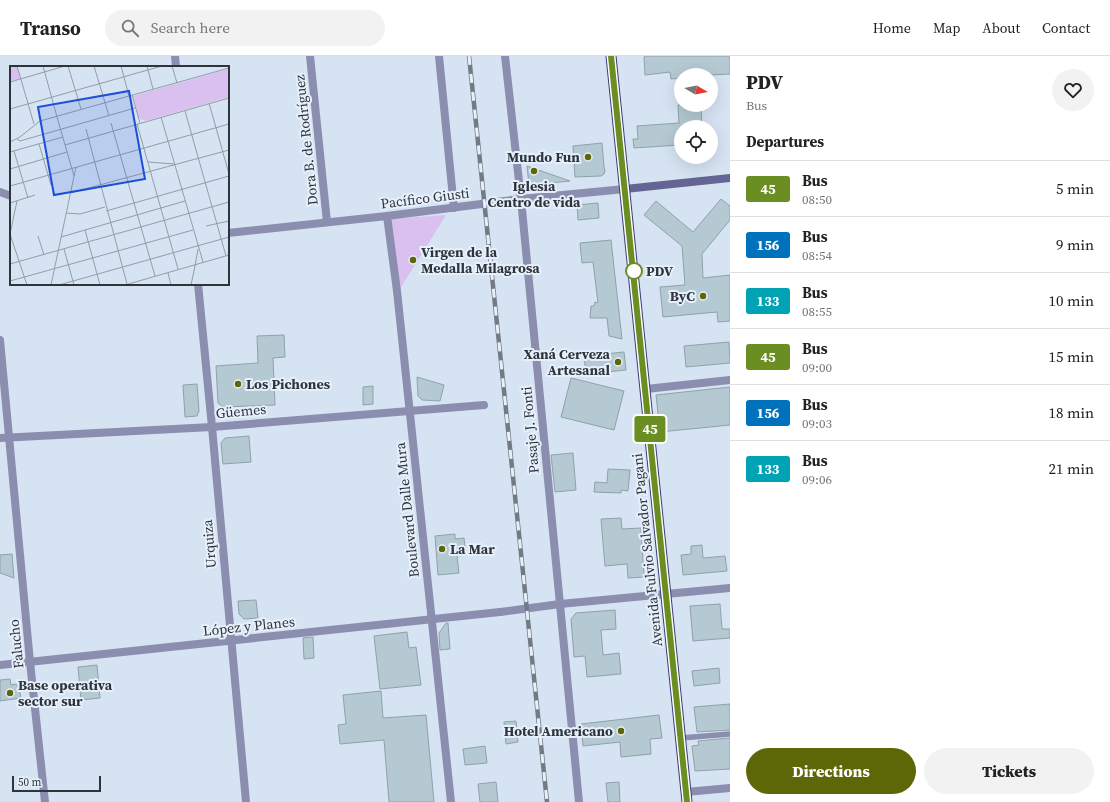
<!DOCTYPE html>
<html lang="en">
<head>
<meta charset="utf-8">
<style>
  :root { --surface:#fff; --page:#f2f2f2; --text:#222; --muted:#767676; --line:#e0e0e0; --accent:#5e6708 }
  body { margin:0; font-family:"Source Serif 4",serif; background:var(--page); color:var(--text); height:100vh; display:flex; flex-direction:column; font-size:15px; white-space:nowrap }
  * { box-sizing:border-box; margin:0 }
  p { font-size:13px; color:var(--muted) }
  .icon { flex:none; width:22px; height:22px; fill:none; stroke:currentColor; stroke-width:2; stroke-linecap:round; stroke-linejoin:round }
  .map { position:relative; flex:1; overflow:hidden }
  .details { display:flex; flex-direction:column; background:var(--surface); width:380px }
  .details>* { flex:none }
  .badge { padding:0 8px; border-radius:3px; font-size:14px; line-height:26px }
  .needle { width:26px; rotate:100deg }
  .controls { position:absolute; left:674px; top:12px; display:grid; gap:8px }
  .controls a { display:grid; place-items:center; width:44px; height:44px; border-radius:50%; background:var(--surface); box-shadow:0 4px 16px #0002; font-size:20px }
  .scale { position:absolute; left:12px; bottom:10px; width:89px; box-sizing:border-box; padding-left:4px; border:2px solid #2f343a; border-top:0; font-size:11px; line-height:14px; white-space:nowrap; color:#2f343a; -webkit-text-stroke:3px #e6f0fc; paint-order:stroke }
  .map>.badge { position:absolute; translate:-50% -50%; box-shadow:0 0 0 2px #fff }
  h2 { padding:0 16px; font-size:15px; line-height:36px }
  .round { display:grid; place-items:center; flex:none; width:42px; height:42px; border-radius:21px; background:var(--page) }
  .headline { display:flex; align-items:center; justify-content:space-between; height:68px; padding:0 16px }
  h1 { font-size:19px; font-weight:800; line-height:30px }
  .cta { display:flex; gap:8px; margin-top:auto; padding:8px 16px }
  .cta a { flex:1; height:46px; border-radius:24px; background:var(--accent); color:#fff; font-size:16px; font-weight:800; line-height:46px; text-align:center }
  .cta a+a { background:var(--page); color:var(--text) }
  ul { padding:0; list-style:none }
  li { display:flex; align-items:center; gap:12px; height:56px; padding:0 16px; border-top:1px solid var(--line) }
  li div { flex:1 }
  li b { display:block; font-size:15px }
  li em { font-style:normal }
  li .badge { min-width:44px; font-weight:700; text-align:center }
  header { display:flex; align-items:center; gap:24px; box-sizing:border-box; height:56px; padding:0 20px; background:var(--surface); border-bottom:1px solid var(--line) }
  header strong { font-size:19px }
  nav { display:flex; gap:22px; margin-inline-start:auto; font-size:14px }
  .search { width:280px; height:36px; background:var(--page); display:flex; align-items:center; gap:10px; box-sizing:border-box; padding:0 14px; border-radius:22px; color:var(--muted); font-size:15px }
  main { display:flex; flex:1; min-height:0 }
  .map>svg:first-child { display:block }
</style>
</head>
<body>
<header>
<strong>Transo</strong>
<div class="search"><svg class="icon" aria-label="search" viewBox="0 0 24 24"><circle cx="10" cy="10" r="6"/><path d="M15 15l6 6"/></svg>Search here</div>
<nav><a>Home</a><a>Map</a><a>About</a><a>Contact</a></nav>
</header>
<main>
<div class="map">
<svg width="730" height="746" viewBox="0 0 730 746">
  <rect width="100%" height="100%" fill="#d6e3f2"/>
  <path fill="#d9c0ee" d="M446,159L401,231L398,236L391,163Z"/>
  <g fill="#b5c9d2" stroke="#8fa2ab">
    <path d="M646,0H730V18L711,19H681V22L671,23L670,16L645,19L644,1Z"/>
    <path d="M678,49H701L702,71H681L680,89L634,92L633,83H638L637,70L679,67Z"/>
    <path d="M602,87L604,111L605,114L604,118L601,120L575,121L573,90Z"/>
    <path d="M527,110L570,125L529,129Z"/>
    <path d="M721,143L730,150V164L702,198L703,222L730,219V265L718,266L717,256L663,261L660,231L685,229L682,190L644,159L656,145L693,176Z"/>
    <path d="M598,147L599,162L578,164L577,149Z"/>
    <path d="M611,184L622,283L609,280L607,262H590L591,250H594L595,246L598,247L593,206L582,207L580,187Z"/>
    <path d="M284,279L285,301L273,302L275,349L223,351L218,347L216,310L258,307L257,280Z"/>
    <path d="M729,286L730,307L686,311L684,290Z"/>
    <path d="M624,296L626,314L586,318L584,300Z"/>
    <path d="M417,321L444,329L440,345L422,344L418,340Z"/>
    <path d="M571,322L624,335L614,374L561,361Z"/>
    <path d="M197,328L199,355L197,360L185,361L183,329Z"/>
    <path d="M373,330V348L363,349V331Z"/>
    <path d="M730,331V369L660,376L656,339Z"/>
    <path d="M249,380L251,406L223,408L221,387L225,382Z"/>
    <path d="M573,397L576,434L555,436L551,399Z"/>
    <path d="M608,413L630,414L628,435L621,434V437L594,436L595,426L607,427Z"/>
    <path d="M621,462L622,473L641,472L644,521L628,522L627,508L605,510L601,463Z"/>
    <path d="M455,478V483L464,482L466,499L457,500L459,517L438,519L435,480Z"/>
    <path d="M702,489L703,502L725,500L727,515L683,519L681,499L691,498V490Z"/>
    <path d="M12,498L14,522L0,517V499Z"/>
    <path d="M256,544L258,562L244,563L239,558L238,545Z"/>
    <path d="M720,548L722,573H730V582L693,585L690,550Z"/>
    <path d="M615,554L616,573L601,574L603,599L619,597L621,618L587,621L585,600L574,601L571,563L576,557Z"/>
    <path d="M446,567H448L450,593L440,594L439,577Z"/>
    <path d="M407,576L409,592L416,591L421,629L380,633L374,580Z"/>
    <path d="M313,581L314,602L304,603L303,582Z"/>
    <path d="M97,609L100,642L81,644L78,611Z"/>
    <path d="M719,612L720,627L694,630L692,615Z"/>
    <path d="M10,623L11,629L16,628L19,632L21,642L0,645V624Z"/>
    <path d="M381,635L383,662L426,659L434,746H389L384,684L340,688L338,669L346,668L343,639Z"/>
    <path d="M730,648V674L697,676L694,651Z"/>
    <path d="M659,659L662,682L650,683L651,698L621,701L620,686L583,690L581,668Z"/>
    <path d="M516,665L518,686L506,688L504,666Z"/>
    <path d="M730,682V713L695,715L692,690L699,689L698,685Z"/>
    <path d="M485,690L487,707L465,709L463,693Z"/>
    <path d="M496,726L498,746H480L478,728Z"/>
    <path d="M619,726L620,746H608L606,727Z"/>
  </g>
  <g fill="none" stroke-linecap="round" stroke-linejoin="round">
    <path stroke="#8b8eae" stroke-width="5.5" d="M681,682L730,678"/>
    <path stroke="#8b8eae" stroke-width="8" d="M500,556L560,548"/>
    <g stroke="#8b8eae" stroke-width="8">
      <path d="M175,0L176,11"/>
      <path d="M310,0L327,166"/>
      <path d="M439,0L454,152"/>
      <path d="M505,0L521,143L579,746"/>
      <path d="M0,136L11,140"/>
      <path d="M387,160L397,235L451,746"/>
      <path d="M228,177L387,160L521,143L625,133"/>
      <path d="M198,228L212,371L246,746"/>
      <path d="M0,284L30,606L45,746"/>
      <path d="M646,333L730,324"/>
      <path d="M0,382L212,371L484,349"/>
      <path d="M560,548L730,532"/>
      <path d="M0,609L500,556"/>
      <path d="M686,736L730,732"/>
    </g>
    <path stroke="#636594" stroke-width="8" d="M625,133L730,122"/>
    <path stroke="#3d3b77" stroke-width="11" d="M611,0L687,746"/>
    <defs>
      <path id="rail" d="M469,0L547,746"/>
    </defs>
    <use href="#rail" stroke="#727b84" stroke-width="4.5"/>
    <use href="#rail" stroke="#e6f0fc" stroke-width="3" stroke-dasharray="9" stroke-linecap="butt"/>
  </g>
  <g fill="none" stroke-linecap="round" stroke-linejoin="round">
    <defs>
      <path id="line" d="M611,0L687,746"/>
    </defs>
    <use href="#line" stroke="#fff" stroke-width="9"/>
    <use href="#line" stroke="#6b8e23" stroke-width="6"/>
  </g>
  <g fill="#5e6708" stroke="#e6f0fc" stroke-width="1.5">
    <circle cx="588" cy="101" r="4"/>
    <circle cx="534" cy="115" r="4"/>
    <circle cx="413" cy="204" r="4"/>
    <circle cx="703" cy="240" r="4"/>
    <circle cx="618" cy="306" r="4"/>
    <circle cx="238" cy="328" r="4"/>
    <circle cx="442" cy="493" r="4"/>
    <circle cx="10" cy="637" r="4"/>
    <circle cx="621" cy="675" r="4"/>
  </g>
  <circle fill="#fff" stroke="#6b8e23" stroke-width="2" cx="634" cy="215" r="8"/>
  <g text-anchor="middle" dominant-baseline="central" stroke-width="4" stroke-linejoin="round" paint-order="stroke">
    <g font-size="14" fill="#2f343a" stroke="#e6f0fc">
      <text transform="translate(306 84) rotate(-96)">Dora B. de Rodríguez</text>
      <text transform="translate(425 142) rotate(-7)">Pacífico Giusti</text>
      <text transform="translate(241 355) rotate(-5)">Güemes</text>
      <text transform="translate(530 374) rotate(-95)">Pasaje J. Fonti</text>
      <text transform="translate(407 454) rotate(-96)">Boulevard Dalle Mura</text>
      <text transform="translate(209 488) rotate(-95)">Urquiza</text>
      <text transform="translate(647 494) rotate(-96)">Avenida Fulvio Salvador Pagani</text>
      <text transform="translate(249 570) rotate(-6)">López y Planes</text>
      <text transform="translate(16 588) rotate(-96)">Falucho</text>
    </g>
    <g font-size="14" font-weight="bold" fill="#2f343a" stroke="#e6f0fc" text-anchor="end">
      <text x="580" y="101">Mundo Fun</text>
      <text x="534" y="130" text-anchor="middle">Iglesia<tspan x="534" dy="16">Centro de vida</tspan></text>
      <text x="421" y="196" text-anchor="start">Virgen de la<tspan x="421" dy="16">Medalla Milagrosa</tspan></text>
      <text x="695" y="240">ByC</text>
      <text x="610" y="298">Xaná Cerveza<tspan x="610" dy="16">Artesanal</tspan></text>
      <text x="246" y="328" text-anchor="start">Los Pichones</text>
      <text x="450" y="493" text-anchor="start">La Mar</text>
      <text x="18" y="629" text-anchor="start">Base operativa<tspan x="18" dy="16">sector sur</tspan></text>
      <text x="613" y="675">Hotel Americano</text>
    </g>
    <g font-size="14" font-weight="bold" fill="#2f343a" stroke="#e6f0fc" text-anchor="start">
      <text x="646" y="215">PDV</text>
    </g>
  </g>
  <g transform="translate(10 10)">
    <rect width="219" height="219" fill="#d6e3f2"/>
    <path d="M0,0H7L10,13L0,15ZM219,3V31L135,55L129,52L123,30Z" fill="#d9c0ee"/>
    <path fill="none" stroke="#939da8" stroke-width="1" d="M7,0L24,58M33,0L47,51M58,0L71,43M84,0L99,50M111,0L119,30M137,0L143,23M162,0L167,17M0,16L55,0M122,29L130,57M199,37L219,108M0,43L152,0M175,45L216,190M47,51L64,110M151,51L193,196M101,57L145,210M127,58L168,203M76,63L117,218M7,73L10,75L125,42M0,76L10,71L30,55L219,2M29,78L41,119M55,79L219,32M4,85L18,132M0,86L53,71M138,96L164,98M0,103L57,86M0,120L219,58M60,127L219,84M7,135L0,168L17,219M0,137L25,129M96,145L219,110M56,147L70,148L95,141M196,160L219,155M75,164L90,219M28,170L34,189M51,171L175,135M54,183L64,219M0,198L219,136M185,200L188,183M158,207L161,219M0,215L183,164M41,219L66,101M49,219L219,171M115,219L219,189M181,219L185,200"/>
    <path fill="#1d4ed8" fill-opacity="0.15" stroke="#1d4ed8" stroke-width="2" d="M119,25L135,113L44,129L28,41Z"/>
    <rect width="219" height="219" fill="none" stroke="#2f343a" stroke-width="2"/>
  </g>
</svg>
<div class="controls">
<a><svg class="needle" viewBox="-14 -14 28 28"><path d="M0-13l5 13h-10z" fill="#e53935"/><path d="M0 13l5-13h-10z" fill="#767676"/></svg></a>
<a><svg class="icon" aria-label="locate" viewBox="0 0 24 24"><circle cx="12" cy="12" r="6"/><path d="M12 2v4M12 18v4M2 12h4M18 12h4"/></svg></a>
</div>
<div class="scale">50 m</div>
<b class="badge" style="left:650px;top:373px;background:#6b8e23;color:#fff">45</b>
</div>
<section class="details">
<div class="headline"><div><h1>PDV</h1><p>Bus</p></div><a class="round"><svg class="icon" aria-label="heart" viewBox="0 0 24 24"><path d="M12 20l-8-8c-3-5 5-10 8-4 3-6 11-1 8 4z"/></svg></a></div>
<h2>Departures</h2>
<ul>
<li><span class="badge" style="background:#6b8e23;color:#fff">45</span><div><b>Bus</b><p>08:50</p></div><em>5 min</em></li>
<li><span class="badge" style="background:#0072bc;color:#fff">156</span><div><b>Bus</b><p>08:54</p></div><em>9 min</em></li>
<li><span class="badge" style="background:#00a3b4;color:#fff">133</span><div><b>Bus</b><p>08:55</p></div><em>10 min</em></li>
<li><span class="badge" style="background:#6b8e23;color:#fff">45</span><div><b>Bus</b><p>09:00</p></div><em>15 min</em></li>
<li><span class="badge" style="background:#0072bc;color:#fff">156</span><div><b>Bus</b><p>09:03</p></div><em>18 min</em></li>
<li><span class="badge" style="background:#00a3b4;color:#fff">133</span><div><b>Bus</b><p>09:06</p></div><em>21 min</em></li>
</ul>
<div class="cta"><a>Directions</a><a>Tickets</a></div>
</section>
</main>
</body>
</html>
